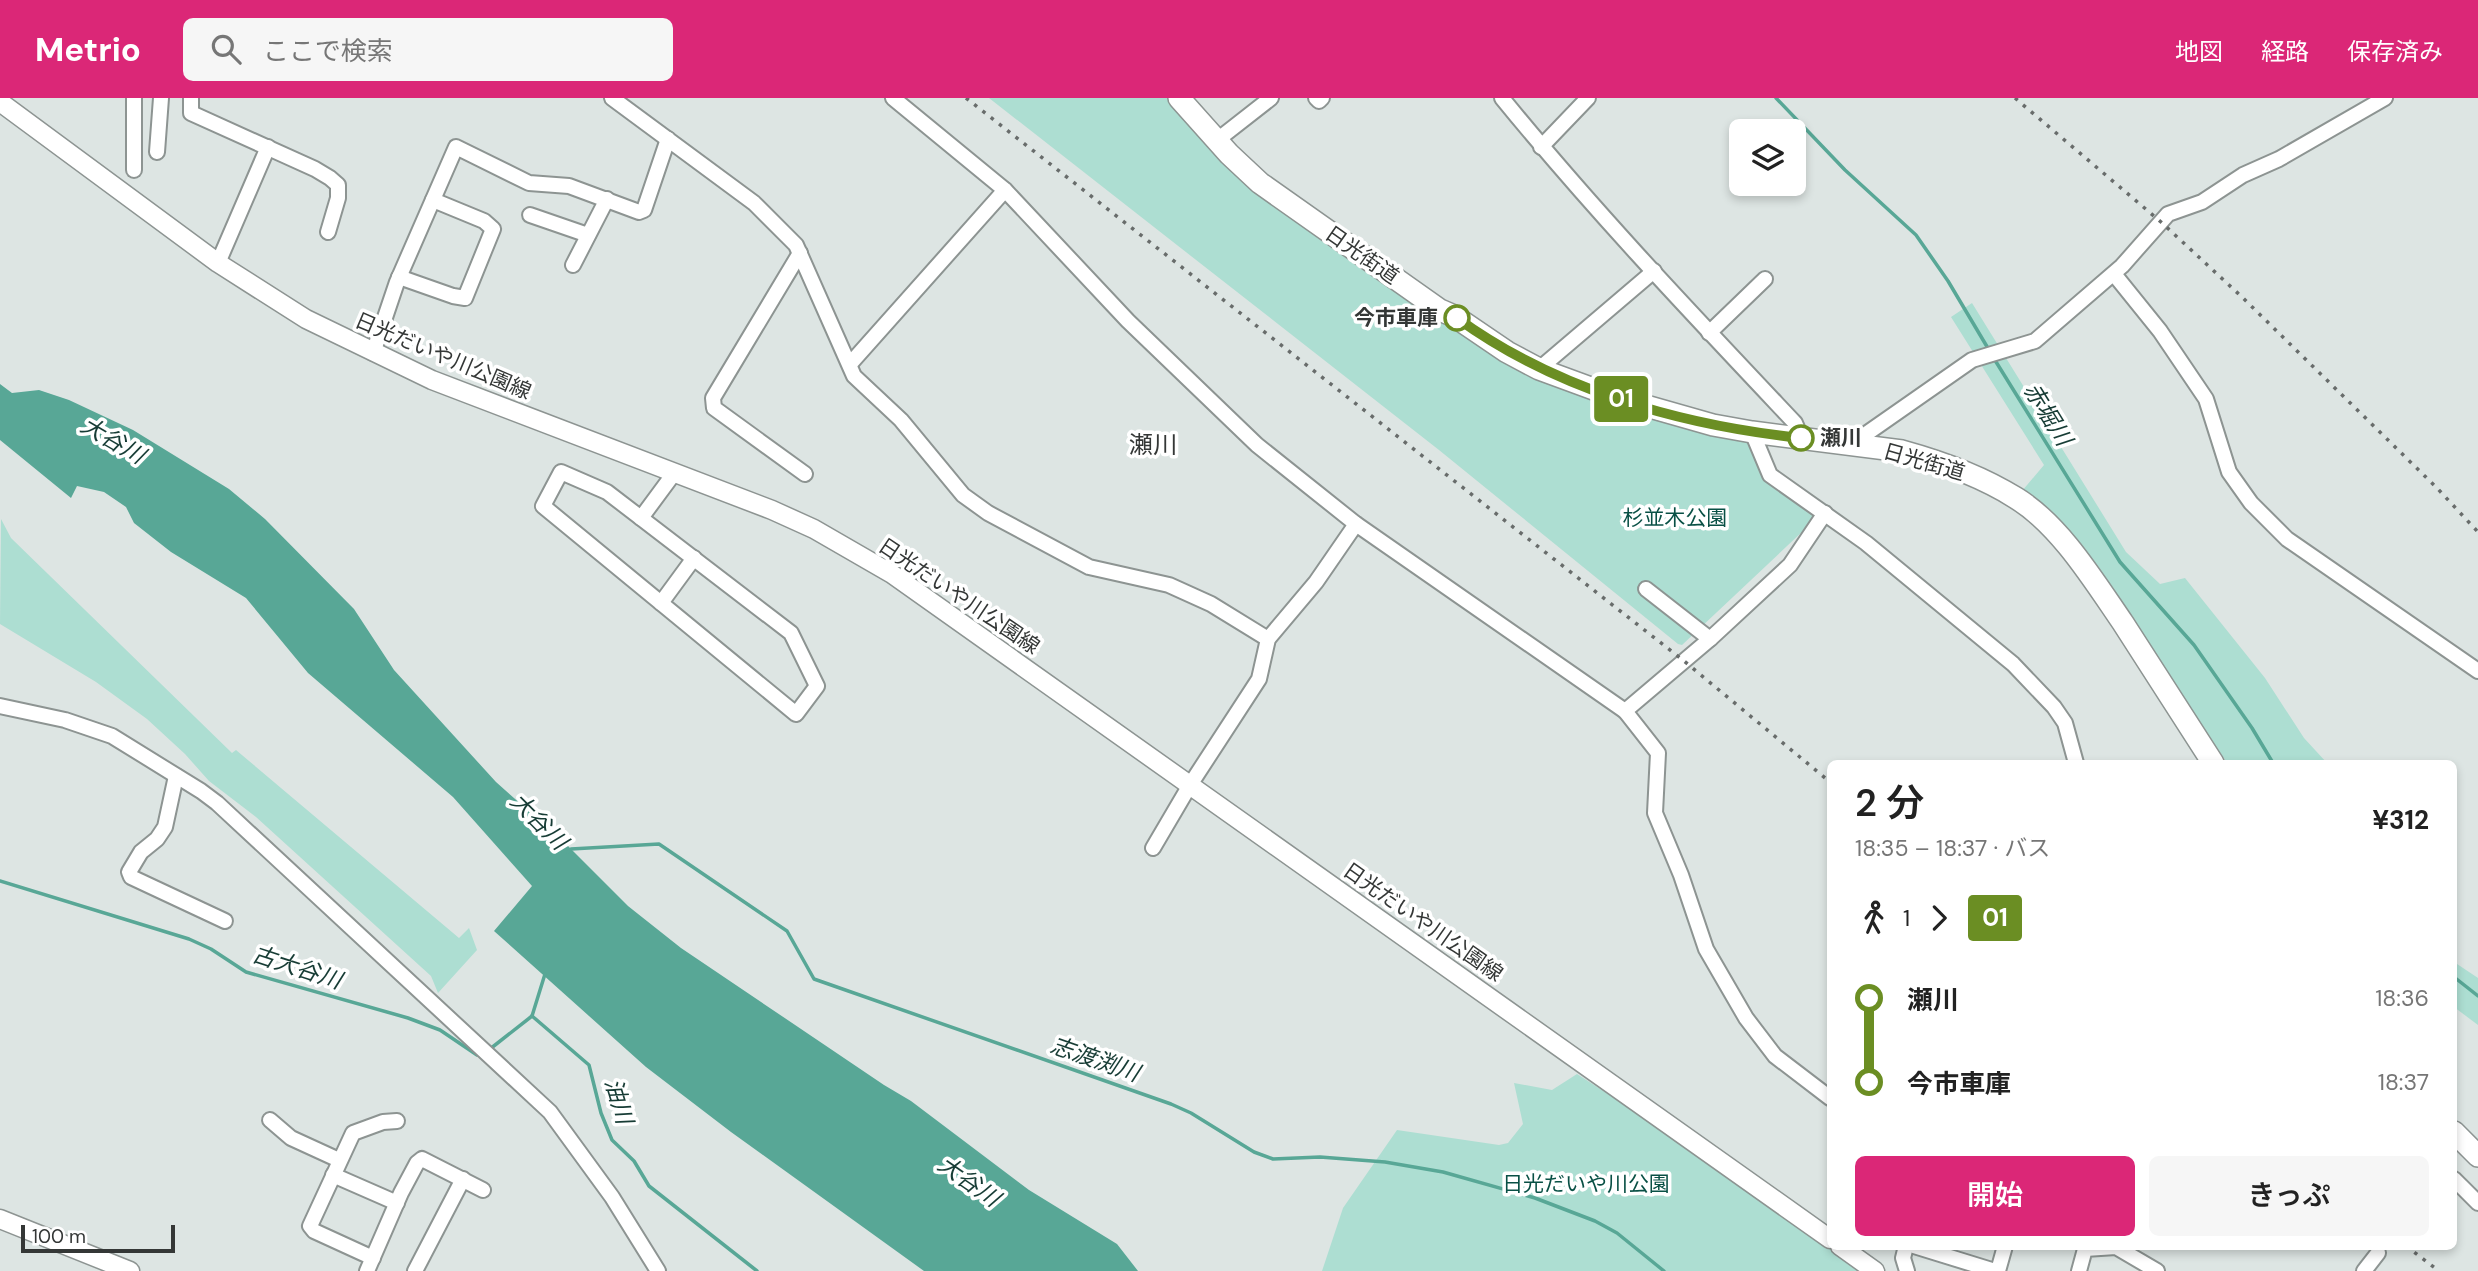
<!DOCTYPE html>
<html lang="ja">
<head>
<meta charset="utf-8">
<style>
  :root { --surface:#fff; --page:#f6f6f6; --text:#222; --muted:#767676; --accent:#db2777 }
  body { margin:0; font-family:"DM Sans","Noto Sans JP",sans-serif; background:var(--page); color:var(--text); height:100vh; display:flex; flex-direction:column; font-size:26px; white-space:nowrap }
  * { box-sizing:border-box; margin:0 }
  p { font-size:23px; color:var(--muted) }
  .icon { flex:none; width:38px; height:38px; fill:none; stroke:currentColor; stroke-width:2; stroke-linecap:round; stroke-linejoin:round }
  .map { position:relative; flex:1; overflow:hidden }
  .side { position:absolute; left:1827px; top:662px; width:630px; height:490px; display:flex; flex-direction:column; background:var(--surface); border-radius:10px; box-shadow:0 4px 10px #0003 }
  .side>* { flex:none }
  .badge { padding:0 14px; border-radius:5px; font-size:24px; line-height:46px }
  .tools { position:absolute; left:1729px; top:21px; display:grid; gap:14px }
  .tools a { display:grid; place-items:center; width:77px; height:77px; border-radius:10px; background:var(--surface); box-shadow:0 4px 10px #0003; font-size:35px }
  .scale { position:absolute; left:21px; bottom:18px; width:154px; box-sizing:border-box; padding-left:7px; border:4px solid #343736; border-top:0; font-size:19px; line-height:24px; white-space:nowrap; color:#343736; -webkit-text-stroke:5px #fff; paint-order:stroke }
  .map>.badge { position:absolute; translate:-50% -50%; box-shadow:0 0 0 4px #fff }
  .legs { display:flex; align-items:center; gap:10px; height:77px; padding:0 28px; font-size:23px }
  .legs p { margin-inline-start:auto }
  .head { display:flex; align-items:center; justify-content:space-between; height:119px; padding:0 28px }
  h1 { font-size:38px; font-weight:600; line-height:52px }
  .cta { display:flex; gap:14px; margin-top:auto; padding:14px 28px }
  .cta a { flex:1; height:80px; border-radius:10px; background:var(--accent); color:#fff; font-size:28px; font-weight:600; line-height:80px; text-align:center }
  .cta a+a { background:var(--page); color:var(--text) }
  ul { padding:0 28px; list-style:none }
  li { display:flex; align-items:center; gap:24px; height:84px; font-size:26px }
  li i { display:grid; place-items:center; width:10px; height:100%; margin:0 9px; background:currentColor }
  li i::after { content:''; width:18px; height:18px; margin:-9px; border:5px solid; border-radius:50%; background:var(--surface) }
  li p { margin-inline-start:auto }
  li:first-child i { background:linear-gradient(#0000 50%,currentColor 0) }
  li:last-child i { background:linear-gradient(currentColor 50%,#0000 0) }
  header { display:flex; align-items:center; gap:42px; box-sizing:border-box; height:98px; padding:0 35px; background:var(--accent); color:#fff }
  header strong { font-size:33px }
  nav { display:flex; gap:38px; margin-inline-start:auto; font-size:24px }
  .search { width:490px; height:63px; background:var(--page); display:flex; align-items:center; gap:18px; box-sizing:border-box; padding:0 24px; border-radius:10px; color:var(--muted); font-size:26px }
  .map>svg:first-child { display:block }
</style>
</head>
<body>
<header>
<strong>Metrio</strong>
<div class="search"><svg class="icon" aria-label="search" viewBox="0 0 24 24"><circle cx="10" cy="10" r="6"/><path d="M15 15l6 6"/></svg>ここで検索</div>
<nav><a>地図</a><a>経路</a><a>保存済み</a></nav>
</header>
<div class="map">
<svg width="2478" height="1173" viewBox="0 0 2478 1173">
  <rect width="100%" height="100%" fill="#dde5e3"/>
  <g fill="#added2">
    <path d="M989,0H1169L1477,244L1750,337L1767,379L1821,416L1682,547L1678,546L1439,352Z"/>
    <path d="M1972,205L2126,454L2160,486L2185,480L2265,580L2304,640L2327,665H2227L2105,480L2065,430L2022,393L2044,367L1951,219Z"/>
    <path d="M1,421L11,440L232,655L236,652L459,840L469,830L477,852L438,895L431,878L256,719L209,683L185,656L147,621L96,584L0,526Z"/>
    <path d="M2454,864L2478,880V927L2454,909Z"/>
    <path d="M1577,976L1656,1027L1861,1173H1322L1343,1110L1397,1032L1499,1047L1508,1045L1523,1026L1514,985L1552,992Z"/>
  </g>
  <path fill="#58a796" d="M0,286L12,295L39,292L69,302L133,332L229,391L265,421L354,511L394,572L496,684L567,747L628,808L681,850L884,987L911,1003L1029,1092L1117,1146L1138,1173H924L731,1034L646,969L494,833L532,788L453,699L308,575L246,500L171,454L134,425L126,409L104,394L77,388L71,400L0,342Z"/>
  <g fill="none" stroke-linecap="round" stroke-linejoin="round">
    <g stroke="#58a796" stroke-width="3.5">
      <path d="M1776,0L1845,72L1916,137L1948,183L1989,252"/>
      <path d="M1993,259L2120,464L2194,547L2252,630L2273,665"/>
      <path d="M568,754L571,751L659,746L787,833L814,881L1171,1006L1191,1015L1254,1054L1273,1061L1320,1059L1385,1064L1443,1074L1535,1100L1595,1123L1617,1135L1664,1173"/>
      <path d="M0,783L189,841L211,851L246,874L408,920L440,932L477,957L479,955"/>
      <path d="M2454,879L2478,898"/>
      <path d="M532,918L545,876"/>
      <path d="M532,918L589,967L601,1015L612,1042L634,1063L649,1088L757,1173"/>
      <path d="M490,951L532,918"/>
    </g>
    <defs>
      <g id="minor">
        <path d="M134,0V72"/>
        <path d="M191,0V15L315,71L330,80L338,87V100L328,134"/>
        <path d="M612,0L754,105L796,147L854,278L901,322L963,397L988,415L1089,469L1169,487L1211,506L1268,541"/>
        <path d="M893,0L1005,92L1128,223L1257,347L1356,426L1625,613"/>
        <path d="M1316,0L1319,3L1322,0"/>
        <path d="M1502,0C1594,113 1695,219 1795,325L1801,339"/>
        <path d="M1216,43L1271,0"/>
        <path d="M1541,49L1588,0"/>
        <path d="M157,54L161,0"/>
        <path d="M530,117L588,137"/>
        <path d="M800,155L713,300L714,310L805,376"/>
        <path d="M218,165L268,49"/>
        <path d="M573,167L607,101"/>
        <path d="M2114,176L2160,233L2206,301L2229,374L2251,405L2287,441L2478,573"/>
        <path d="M399,179L453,198L465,200L493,131L484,123L433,102"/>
        <path d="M1709,235L1765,181"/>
        <path d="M373,255L397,184L456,49L529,85L569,88L639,114L644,112L668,41"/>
        <path d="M850,266L1005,92"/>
        <path d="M1539,271L1654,173"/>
        <path d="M1752,334L1770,377L1866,445L2013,566L2054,609L2065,625L2076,665"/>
        <path d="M1856,347L1866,336L1972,262L2035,243L2122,168L2168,116L2202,104L2243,77L2279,61L2385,0"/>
        <path d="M561,374L607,394L791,535L817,588L796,616L543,408Z"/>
        <path d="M1825,415L1790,467L1710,541L1625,613L1658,655L1655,715L1681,777L1706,851L1746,920L1775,958L1830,1000"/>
        <path d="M641,420L675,374"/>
        <path d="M1646,491L1710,541"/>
        <path d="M661,505L694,460"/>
        <path d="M0,608L65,622L112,638L201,693L217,705L550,1014L612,1099L658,1173"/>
        <path d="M176,678L165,729L157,741L141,754L129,774L131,779L225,823"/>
        <path d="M1153,750L1190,687L1259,581L1268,541L1316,484L1356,426"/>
        <path d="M270,1022L291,1040L339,1062"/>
        <path d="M333,1077L397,1105"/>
        <path d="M2454,1081L2478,1105"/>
        <path d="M1906,1148L1903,1160L1907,1173"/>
        <path d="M1914,1148L1995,1173"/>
        <path d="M373,1160L314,1133L310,1128L353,1035L383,1024L397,1023"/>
        <path d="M367,1173L401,1095L417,1065L422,1061L483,1092"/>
        <path d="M415,1173L463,1081"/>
        <path d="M1998,1173L2005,1148"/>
        <path d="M2079,1173L2085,1151L2116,1149L2157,1173"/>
        <path d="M2364,1173L2378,1155"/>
      </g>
      <g id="major">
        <path d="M0,4L218,165L306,221L432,282L772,412L814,431L892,476L1830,1141"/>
        <path d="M0,1121L130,1173"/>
        <path d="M1840,1148L1875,1173"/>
      </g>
      <g id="highway">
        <path d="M1179,0L1229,56L1260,85L1440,212L1454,218L1507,254L1539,271L1618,300L1713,327L1752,334L1902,353C1942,364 1981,378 2016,400C2060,427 2094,483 2123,525C2153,572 2183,618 2213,665"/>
        <path d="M2454,1034L2478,1058"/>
      </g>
    </defs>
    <use href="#minor" stroke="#8d9492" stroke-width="18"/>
    <use href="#major" stroke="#8d9492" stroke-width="21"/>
    <use href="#highway" stroke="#8d9492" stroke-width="24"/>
    <use href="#minor" stroke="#fff" stroke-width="14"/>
    <use href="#major" stroke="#fff" stroke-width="18"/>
    <use href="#highway" stroke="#fff" stroke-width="21"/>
    <g stroke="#686c6b" stroke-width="3.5" stroke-dasharray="3.5 7" stroke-linecap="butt">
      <path d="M966,0L1684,563L1830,684"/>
      <path d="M2015,0L2161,124L2243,200L2437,390L2478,434"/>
      <path d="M2406,1148L2439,1173"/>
    </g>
  </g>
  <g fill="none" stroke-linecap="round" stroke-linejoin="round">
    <defs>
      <path id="line-1" d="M1457,220C1556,292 1680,327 1801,340"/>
    </defs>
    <use href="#line-1" stroke="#fff" stroke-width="16"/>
    <use href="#line-1" stroke="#6b8e23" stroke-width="10"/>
  </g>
  <g fill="#fff" stroke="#6b8e23" stroke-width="3.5">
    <circle cx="1457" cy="220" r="12"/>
    <circle cx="1801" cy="340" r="12"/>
  </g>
  <g text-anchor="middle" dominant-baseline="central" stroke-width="7" stroke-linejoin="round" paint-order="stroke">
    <g font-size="21" fill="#343736" stroke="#fff">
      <text transform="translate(1362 157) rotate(35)">日光街道</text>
      <text transform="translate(443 258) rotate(23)">日光だいや川公園線</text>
      <text transform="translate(1924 364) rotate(16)">日光街道</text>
      <text transform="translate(959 498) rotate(34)">日光だいや川公園線</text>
      <text transform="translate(1423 824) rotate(35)">日光だいや川公園線</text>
    </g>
    <g font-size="21" font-weight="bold" fill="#343736" stroke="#fff" text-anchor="end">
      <text x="1438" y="220">今市車庫</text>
      <text x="1820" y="340" text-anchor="start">瀬川</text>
    </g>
    <g font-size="21" fill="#095045" stroke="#fff">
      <text x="1675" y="420">杉並木公園</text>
      <text x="1586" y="1086">日光だいや川公園</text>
    </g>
    <g font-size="23" font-style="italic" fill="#173c35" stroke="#fff">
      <text transform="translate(2048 316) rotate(58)">赤堀川</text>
      <text transform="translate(113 342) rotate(30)">大谷川</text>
      <text transform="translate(539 723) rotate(45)">大谷川</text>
      <text transform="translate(297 869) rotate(18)">古大谷川</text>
      <text transform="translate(1095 961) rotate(19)">志渡渕川</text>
      <text transform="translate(619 1003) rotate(73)">油川</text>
      <text transform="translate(969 1083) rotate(35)">大谷川</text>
    </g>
    <g font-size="24" fill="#343736" stroke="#fff">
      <text x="1153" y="346">瀬川</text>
    </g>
  </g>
</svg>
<div class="tools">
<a><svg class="icon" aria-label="layers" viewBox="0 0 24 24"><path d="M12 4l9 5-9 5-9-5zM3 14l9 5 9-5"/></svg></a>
</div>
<div class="scale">100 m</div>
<b class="badge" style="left:1621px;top:301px;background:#6b8e23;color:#fff">01</b>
<section class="side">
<div class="head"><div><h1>2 分</h1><p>18:35 – 18:37 · バス</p></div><b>¥312</b></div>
<div class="legs"><svg class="icon" aria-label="walk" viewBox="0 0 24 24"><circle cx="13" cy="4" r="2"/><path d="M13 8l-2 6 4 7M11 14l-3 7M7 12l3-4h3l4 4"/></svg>1<svg class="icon" aria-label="forward" viewBox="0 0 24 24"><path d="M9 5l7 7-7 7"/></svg><b class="badge" style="background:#6b8e23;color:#fff">01</b></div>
<ul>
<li><i style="color:#6b8e23"></i><b>瀬川</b><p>18:36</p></li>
<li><i style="color:#6b8e23"></i><b>今市車庫</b><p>18:37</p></li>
</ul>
<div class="cta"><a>開始</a><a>きっぷ</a></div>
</section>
</div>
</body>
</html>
